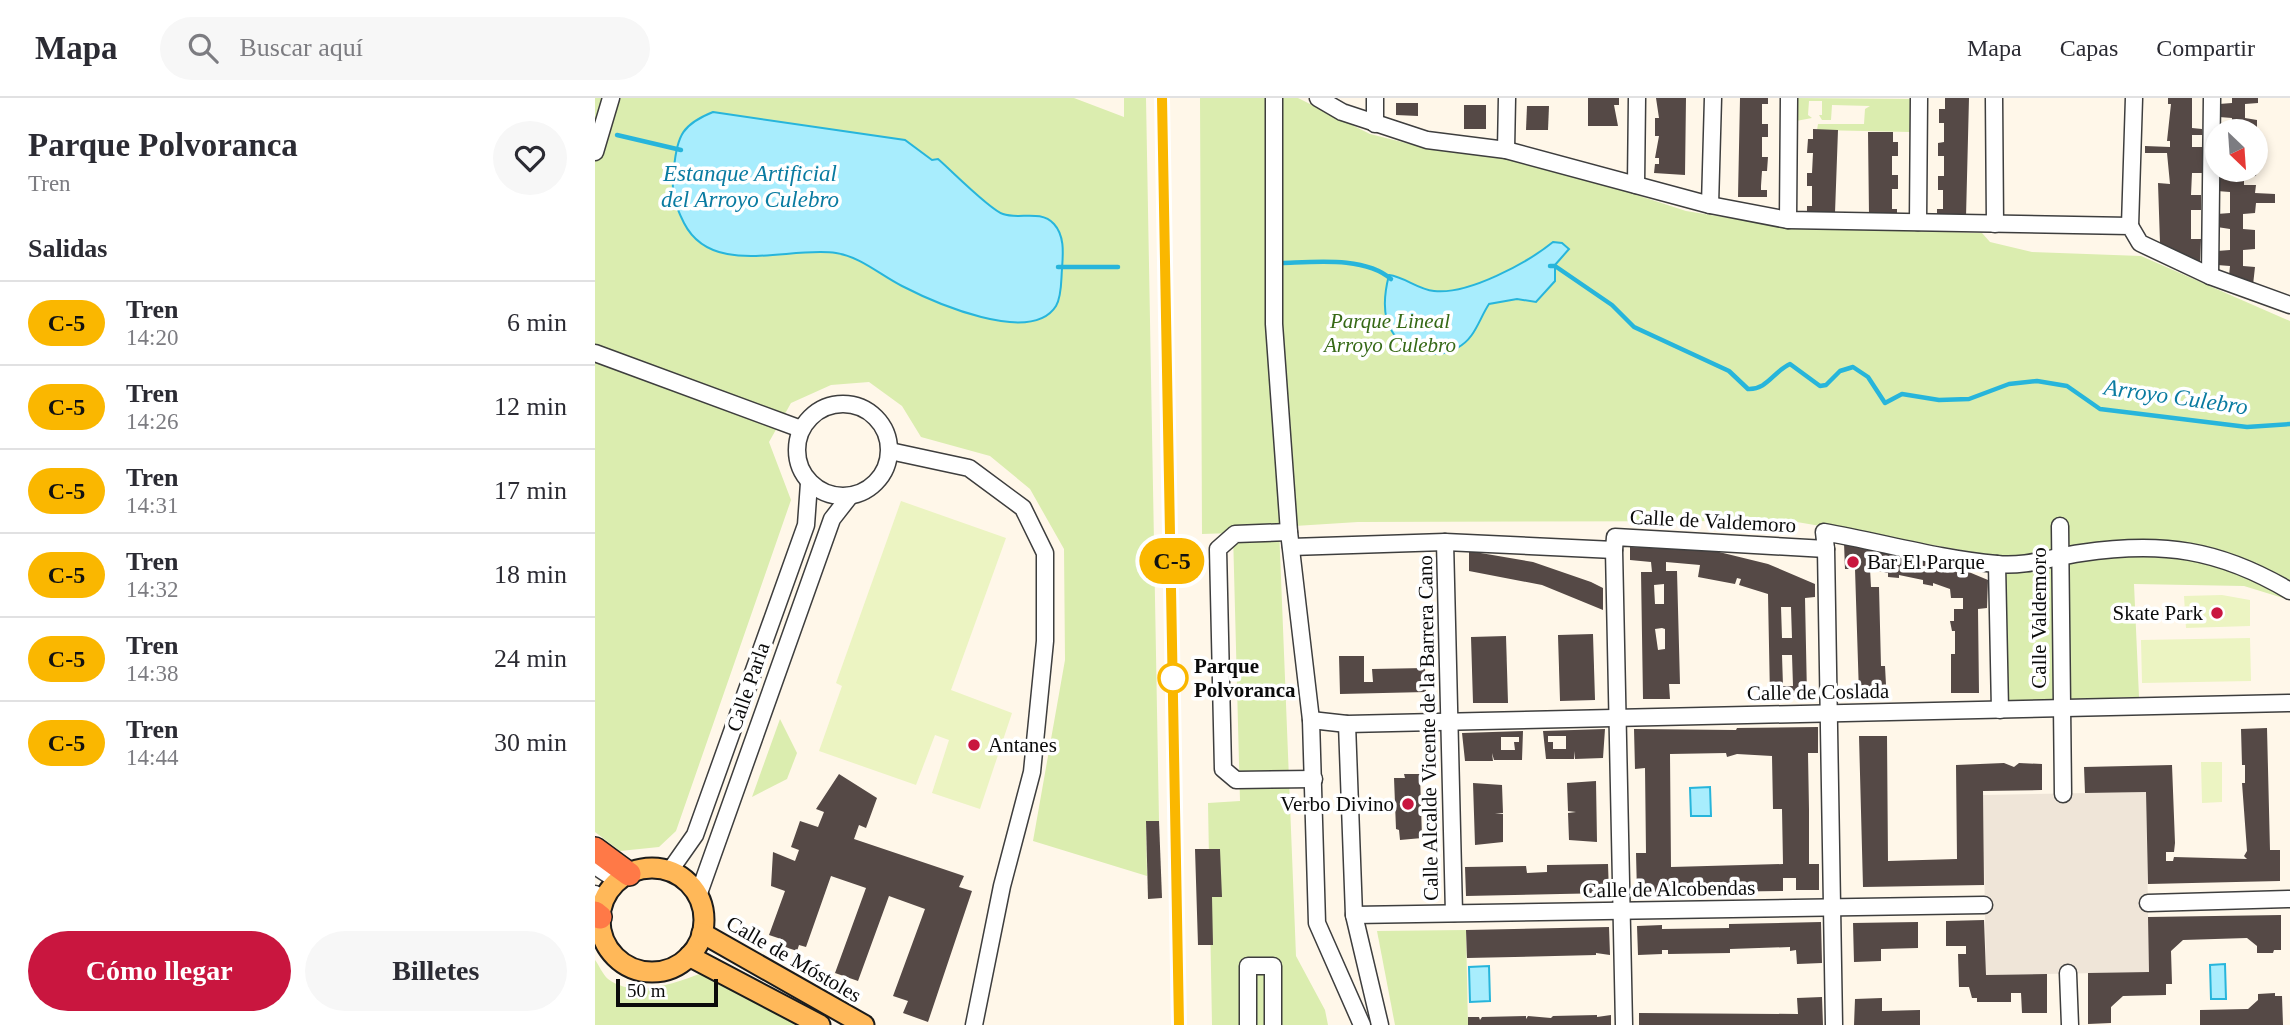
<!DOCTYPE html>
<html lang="es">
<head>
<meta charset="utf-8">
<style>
  :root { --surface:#fff; --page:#f7f7f7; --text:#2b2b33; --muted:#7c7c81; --line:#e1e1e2; --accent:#c9163f }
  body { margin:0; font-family:"Times New Roman",serif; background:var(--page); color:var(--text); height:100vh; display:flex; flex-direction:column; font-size:26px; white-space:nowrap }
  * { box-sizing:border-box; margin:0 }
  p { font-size:23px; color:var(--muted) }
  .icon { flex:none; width:38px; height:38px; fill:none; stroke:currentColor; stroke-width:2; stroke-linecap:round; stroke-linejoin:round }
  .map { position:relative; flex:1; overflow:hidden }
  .panel { display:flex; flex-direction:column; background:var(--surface); width:595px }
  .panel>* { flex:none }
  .badge { padding:0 14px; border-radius:23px; font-size:24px; line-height:46px }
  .needle { width:46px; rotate:155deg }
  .fabs { position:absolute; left:1610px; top:21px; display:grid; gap:14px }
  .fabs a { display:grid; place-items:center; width:63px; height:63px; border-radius:50%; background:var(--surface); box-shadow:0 4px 10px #0003; font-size:35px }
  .scale { position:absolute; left:21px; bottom:18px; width:102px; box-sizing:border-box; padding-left:7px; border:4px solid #0b0b0b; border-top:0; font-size:19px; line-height:24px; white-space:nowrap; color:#0b0b0b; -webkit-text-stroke:5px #fff; paint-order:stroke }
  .map>.badge { position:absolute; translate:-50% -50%; box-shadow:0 0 0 4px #fff }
  h2 { padding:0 28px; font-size:26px; line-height:63px }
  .round { display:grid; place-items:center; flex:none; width:74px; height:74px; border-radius:37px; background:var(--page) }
  .summary { display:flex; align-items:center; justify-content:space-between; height:119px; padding:0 28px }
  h1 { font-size:33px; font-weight:800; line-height:52px }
  .primary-button { display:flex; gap:14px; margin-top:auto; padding:14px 28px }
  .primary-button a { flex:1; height:80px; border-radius:42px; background:var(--accent); color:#fff; font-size:28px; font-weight:800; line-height:80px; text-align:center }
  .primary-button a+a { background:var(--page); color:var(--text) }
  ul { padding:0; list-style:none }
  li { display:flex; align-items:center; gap:21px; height:84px; padding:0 28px; border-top:2px solid var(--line) }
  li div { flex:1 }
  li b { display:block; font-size:26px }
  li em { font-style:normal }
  li .badge { min-width:77px; font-weight:700; text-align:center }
  header { display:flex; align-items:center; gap:42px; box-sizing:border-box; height:98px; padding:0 35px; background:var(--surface); border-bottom:2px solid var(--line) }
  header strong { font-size:33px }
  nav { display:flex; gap:38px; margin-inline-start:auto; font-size:24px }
  .search { width:490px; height:63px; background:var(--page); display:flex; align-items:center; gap:18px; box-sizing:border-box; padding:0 24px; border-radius:38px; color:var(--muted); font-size:26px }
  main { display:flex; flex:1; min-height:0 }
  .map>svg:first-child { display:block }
</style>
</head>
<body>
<header>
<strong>Mapa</strong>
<div class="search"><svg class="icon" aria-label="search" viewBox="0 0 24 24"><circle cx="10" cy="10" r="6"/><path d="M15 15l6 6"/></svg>Buscar aquí</div>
<nav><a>Mapa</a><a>Capas</a><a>Compartir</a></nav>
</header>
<main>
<section class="panel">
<div class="summary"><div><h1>Parque Polvoranca</h1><p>Tren</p></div><a class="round"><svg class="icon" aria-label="heart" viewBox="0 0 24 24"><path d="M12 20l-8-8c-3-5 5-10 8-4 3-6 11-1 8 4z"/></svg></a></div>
<h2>Salidas</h2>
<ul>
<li><span class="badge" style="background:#fab700;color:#111">C-5</span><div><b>Tren</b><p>14:20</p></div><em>6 min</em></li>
<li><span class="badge" style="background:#fab700;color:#111">C-5</span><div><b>Tren</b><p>14:26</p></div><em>12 min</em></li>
<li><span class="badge" style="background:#fab700;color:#111">C-5</span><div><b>Tren</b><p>14:31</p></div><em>17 min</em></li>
<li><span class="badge" style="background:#fab700;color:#111">C-5</span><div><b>Tren</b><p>14:32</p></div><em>18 min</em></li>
<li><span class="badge" style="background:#fab700;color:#111">C-5</span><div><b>Tren</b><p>14:38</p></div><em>24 min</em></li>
<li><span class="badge" style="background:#fab700;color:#111">C-5</span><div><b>Tren</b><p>14:44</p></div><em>30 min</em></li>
</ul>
<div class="primary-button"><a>Cómo llegar</a><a>Billetes</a></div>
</section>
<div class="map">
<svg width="1695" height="927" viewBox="0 0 1695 927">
  <rect width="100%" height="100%" fill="#fff7e9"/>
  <g fill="#dbedaf">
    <path d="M0,0H479L529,19V0H551L564,723H551L552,778L438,743L470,562L469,451L435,391L395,358L326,339L307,308L274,284L236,287L196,305L174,344L196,402L81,733L64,749L25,753L0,734Z"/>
    <path d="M605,0H703L775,36L839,52L914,61L974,75L1091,113L1189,129L1387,135L1395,144L1437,154L1546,158L1695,223V502L1649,488L1539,486L1544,599L1414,603L1408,459L1196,423L763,424L684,429L701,858L730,912L733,927H617L613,705L645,703L638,435L607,436Z"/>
    <path d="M1201,0L1316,1L1315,34L1222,32L1223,26H1269L1270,11L1275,8L1237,7L1236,22H1227L1224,17H1227V3H1214L1213,17L1217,20L1201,23Z"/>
    <path d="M185,621L202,655L192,681L157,699Z"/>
    <path d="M871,832L873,927H800L782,833Z"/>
    <path d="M0,862C4,867 8,877 13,881C40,901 80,885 107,875L205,927H0Z"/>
  </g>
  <g fill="#ecf4c2">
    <path d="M306,403L411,440L356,592L417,615L385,711L337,695L354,642L340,637L321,687L224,653L247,588L241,585Z"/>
    <path d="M1627,497L1655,502V528L1591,530L1589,498Z"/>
    <path d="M1655,540L1656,583L1547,585L1546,542Z"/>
    <path d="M1606,664H1627V704L1607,705Z"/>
  </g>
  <path fill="#efe5d8" d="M1551,694L1554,874L1391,877L1388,697Z"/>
  <g fill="#a8edfd" stroke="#27b5db" stroke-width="2">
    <path d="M118,14L310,42L337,62L343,61C356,72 395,112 408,116C424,122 445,111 459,126C470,138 468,156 467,171C466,182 467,198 461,208C436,248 338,204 307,188C285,177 266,159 241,155C193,148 117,180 89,125C78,103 76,94 79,70C82,37 88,26 118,14Z"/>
    <path d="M958,144L967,145L974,151L960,167V183L941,204L922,201L894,206C884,221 880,241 862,250C849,257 834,258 820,252C787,238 786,208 794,177C810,179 822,191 839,193C873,197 932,165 958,144Z"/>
    <path d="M1115,689L1116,718H1096L1095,690Z"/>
    <path d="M1630,866L1631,901H1616L1615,867Z"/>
    <path d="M894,868L895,903L875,904L874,869Z"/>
  </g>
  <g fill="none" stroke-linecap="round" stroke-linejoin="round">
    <g stroke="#27b5db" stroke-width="4.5">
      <path d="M22,37L86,52"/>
      <path d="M686,165C719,164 770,158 796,181"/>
      <path d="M955,168H960L1017,207L1039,229L1134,273L1153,291C1172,292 1179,273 1195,266L1225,288L1231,287L1245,273L1258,269L1273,279L1290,305L1307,296L1344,302L1374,301L1414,286L1442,283L1472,288L1505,311L1652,329L1695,326"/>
      <path d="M463,169H523"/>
    </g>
  </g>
  <g fill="#554946" fill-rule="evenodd">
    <path d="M993,0H1024V7H1019L1023,28H993Z"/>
    <path d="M1061,0H1091L1090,77L1059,75L1060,66H1064V60H1060L1064,38H1060V20H1064Z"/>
    <path d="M1145,0H1173V6H1167V26H1173V39H1167V59H1173L1172,73H1167L1166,88V92H1172V99H1143Z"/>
    <path d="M1350,0H1374L1371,119L1342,118V111H1348V92H1343V78H1349V58H1343V45L1349,44V25H1344V11H1350Z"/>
    <path d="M1573,0H1597V30L1607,31V37H1597V49H1607V75H1597L1596,97H1606V112H1596V141H1606L1605,164L1565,145L1563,85L1575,86L1572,55H1550V48L1575,49V43H1572L1576,6H1573Z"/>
    <path d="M1637,0H1663V5L1650,6V20L1662,22V33H1636L1637,20L1624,19V6L1637,5Z"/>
    <path d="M801,5H823V18L801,17Z"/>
    <rect x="869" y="7" width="22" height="24"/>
    <path d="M932,8H954L953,32H931Z"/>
    <path d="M1218,31L1243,32L1240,115H1212V108H1217V88H1212V75H1217L1218,55H1212L1213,41H1218Z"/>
    <path d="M1273,34H1298V44H1303V58H1297V77H1303V91H1297V111H1302V118L1274,117Z"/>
    <path d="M1636,72H1662L1661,78L1649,79V87H1661L1660,95L1680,96V105H1661L1660,115L1648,116V131L1660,132V151L1648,152V168L1660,169L1658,187L1634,178L1635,168L1622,167V153L1635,152V131L1622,129V116L1635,115V94L1622,93V80L1636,78Z"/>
    <path d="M1249,445L1357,467L1393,482L1392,510L1383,511L1384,595H1356V556H1360V533H1357L1355,523H1359V511H1368V500H1356L1355,491L1338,485V488L1328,486V482L1304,477V480L1293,479V475L1275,471L1276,489H1284L1286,568H1290L1291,587L1286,597L1264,596L1260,471H1250Z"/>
    <path d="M1035,449L1120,453L1173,466L1220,486V499L1210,500L1212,598L1175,599L1173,496L1144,487L1146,481L1142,480L1140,486L1103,479L1105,467L1071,464V473H1082L1085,586H1074L1075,601H1048L1046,474H1057L1056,464L1035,462ZM1069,486V506H1060L1059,487ZM1186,509H1196L1197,540H1187ZM1067,530L1070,531V551L1063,552L1060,531ZM1187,557H1197L1198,588H1188Z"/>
    <path d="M874,453L938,464L996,484L1008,490V512L947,487L874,473Z"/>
    <path d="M998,536L1000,602L965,603L963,537Z"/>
    <path d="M911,538L913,605H878L876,539Z"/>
    <path d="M744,558H769V584H778L777,571L830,570L831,594L745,596Z"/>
    <path d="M1223,629V655H1213L1214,711V766H1224V792H1201V780H1188V793L1042,795L1041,755H1051L1050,670L1040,671L1039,631L1141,632L1142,630ZM1131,655L1132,659L1142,656L1177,658L1178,711H1187L1188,766L1076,769L1075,656Z"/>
    <path d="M1672,630L1675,752H1685V783L1553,786L1551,694L1490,695L1489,669L1577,667L1580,745L1579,754H1571V763H1578L1579,759L1652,761L1649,758L1652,753L1647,685H1650V667H1647L1646,631Z"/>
    <path d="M1010,631L1008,660L980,661V653L979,661H951L948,633ZM953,638H971V651H958V644H953Z"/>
    <path d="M928,633L927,662H899L897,655L898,663H870L867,635ZM906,639H924V644H919L920,652H906Z"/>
    <path d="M1264,638H1292L1293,763L1362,761L1361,667L1409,665L1419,669L1424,665L1447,666V692L1388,693L1389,787L1268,789Z"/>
    <path d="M244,676L282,700L271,730L264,727L259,741L369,778L364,789L377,793L333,924L308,915L313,903L298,898L330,811L294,798L263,883L240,875L271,790L236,778L211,849L204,847L202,853L187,848L189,842L174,837L190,793L176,788L178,754L200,763L204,752L196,749L205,723L223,729L229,714L221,711Z"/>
    <path d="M809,676H825L827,740L805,742L804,732L801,731L799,680H810Z"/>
    <path d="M1001,683L1002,744L974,742L973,715L981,714L973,713L972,685Z"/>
    <path d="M878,685L907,687L908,715H900L908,716V744L880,747Z"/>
    <path d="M551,723H564L567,800L553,801Z"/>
    <path d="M600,751H625L627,799H617L618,847H603Z"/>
    <path d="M1013,766L1014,795L871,798L870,769L931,768L932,775L952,774V767Z"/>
    <path d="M1686,817V852H1679L1678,855H1662V848L1652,840L1588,842L1576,853L1577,886H1571V897L1528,898L1516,909V925L1493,926V875L1554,874L1553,819Z"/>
    <path d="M1389,822L1391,877L1452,876V915H1427L1426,895H1416V904H1382V900H1377L1374,889H1364L1363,856H1371V848H1351V823Z"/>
    <path d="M1226,824L1227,865L1202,866L1201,852L1195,853V849L1135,851V855L1073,856V852H1067V856L1043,857L1042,828L1067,827V831L1134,830V826Z"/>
    <path d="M1323,824V850L1286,851V863L1259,864L1258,825Z"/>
    <path d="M1014,829L1015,857L1001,855V857L872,860L871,832Z"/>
    <path d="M1680,895V898H1687L1688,927H1605V912L1653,911L1663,902V896Z"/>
    <path d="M1227,899L1228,927H1044V915L1203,916L1202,900Z"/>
    <path d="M1287,900V913L1325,912V927H1259L1260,901Z"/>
    <path d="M1002,917V919L1016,917V927H873V919H884L885,922L887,919L931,918V921L933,918L956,920L958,918Z"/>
  </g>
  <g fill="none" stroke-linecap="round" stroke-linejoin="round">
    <defs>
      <g id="minor">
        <path d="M679,0V226L694,434L716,622L722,825L767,927"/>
        <path d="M723,0L747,14L832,42L911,52L1115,107L1193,122L1535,128L1545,145L1615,178L1695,207"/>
        <path d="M1399,0L1400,126"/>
        <path d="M780,26V0"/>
        <path d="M911,52L912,0"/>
        <path d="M0,54L16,0"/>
        <path d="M1041,87L1042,0"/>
        <path d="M1115,107L1118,0"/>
        <path d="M1193,122L1194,0"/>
        <path d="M1323,124L1324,0"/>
        <path d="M1535,128L1539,0"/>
        <path d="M1615,178L1617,0"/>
        <path d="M0,255L206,331"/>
        <circle cx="248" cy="352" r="46"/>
        <path d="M295,353L374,370L428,410L450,455V543L437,674L407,788L379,927"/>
        <path d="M1465,428L1468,696"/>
        <path d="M694,434L640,436L623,451L628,671L641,682L719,681"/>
        <path d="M850,444L859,815"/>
        <path d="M696,449L850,444L1019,452L1020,439L1231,451L1229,434C1286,444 1344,461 1402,466C1431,469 1457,459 1486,455C1567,443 1624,451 1695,493"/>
        <path d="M1231,451L1239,927"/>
        <path d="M1019,452L1029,927"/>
        <path d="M1402,466L1405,612"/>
        <path d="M716,622L752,626L1695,605"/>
        <path d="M752,626L759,817L785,927"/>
        <path d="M0,768L23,783"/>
        <path d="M74,774L100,737L211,427L214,385"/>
        <path d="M0,796L9,802"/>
        <path d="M103,798L237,421L255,398"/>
        <path d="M1553,805L1695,801"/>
        <path d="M759,817L1389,807"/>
        <path d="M1473,875L1475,927"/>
        <path d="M653,927V868H678V927"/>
      </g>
      <g id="major">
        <circle cx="57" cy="822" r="52"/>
        <path d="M107,835L269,927"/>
        <path d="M94,858L225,927"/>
      </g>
      <g id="highway">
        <path d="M0,751L34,776"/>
        <path d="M0,815L5,819"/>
      </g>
    </defs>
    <use href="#minor" stroke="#3e3e3e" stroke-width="19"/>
    <use href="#major" stroke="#1c1c1c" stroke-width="23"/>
    <use href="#highway" stroke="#1c1c1c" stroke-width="26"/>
    <use href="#minor" stroke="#fff" stroke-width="16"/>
    <use href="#major" stroke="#ffb859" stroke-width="19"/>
    <use href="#highway" stroke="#ff7947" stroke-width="23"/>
    <path stroke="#c9163f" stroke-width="4.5" d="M567,0L584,927"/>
  </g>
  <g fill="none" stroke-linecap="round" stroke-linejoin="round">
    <defs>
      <path id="line" d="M567,0L584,927"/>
    </defs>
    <use href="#line" stroke="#fff" stroke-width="16"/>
    <use href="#line" stroke="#fab700" stroke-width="10"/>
  </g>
  <g fill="#c9163f" stroke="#fff" stroke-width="2.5">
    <circle cx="1258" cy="464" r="7"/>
    <circle cx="1622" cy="515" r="7"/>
    <circle cx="379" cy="647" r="7"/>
    <circle cx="813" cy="706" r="7"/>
  </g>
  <circle fill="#fff" stroke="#fab700" stroke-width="3.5" cx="578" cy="580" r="14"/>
  <g text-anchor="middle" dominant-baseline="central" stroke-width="7" stroke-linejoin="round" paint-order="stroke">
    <g font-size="21" font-style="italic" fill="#366916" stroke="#fff">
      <text x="795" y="223">Parque Lineal<tspan x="795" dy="24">Arroyo Culebro</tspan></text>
    </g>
    <g font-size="21" fill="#0b0b0b" stroke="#fff">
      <text transform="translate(1118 423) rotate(3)">Calle de Valdemoro</text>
      <text transform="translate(1444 520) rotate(-90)">Calle Valdemoro</text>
      <text transform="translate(153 589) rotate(-71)">Calle Parla</text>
      <text transform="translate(1223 594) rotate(-1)">Calle de Coslada</text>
      <text transform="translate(833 630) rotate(-91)">Calle Alcalde Vicente de la Barrera Cano</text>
      <text transform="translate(1074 791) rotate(-1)">Calle de Alcobendas</text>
      <text transform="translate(199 861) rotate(30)">Calle de Móstoles</text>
    </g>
    <g font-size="21" fill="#0b0b0b" stroke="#fff" text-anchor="start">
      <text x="1272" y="464">Bar El Parque</text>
      <text x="1608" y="515" text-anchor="end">Skate Park</text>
      <text x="393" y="647">Antanes</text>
      <text x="799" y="706" text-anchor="end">Verbo Divino</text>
    </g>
    <g font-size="21" font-weight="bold" fill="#0b0b0b" stroke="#fff" text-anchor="start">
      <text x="599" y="568">Parque<tspan x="599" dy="24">Polvoranca</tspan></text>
    </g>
    <g font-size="23" font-style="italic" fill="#097ba1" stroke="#fff">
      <text x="155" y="75">Estanque Artificial<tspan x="155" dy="26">del Arroyo Culebro</tspan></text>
      <text transform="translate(1581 299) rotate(8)">Arroyo Culebro</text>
    </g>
  </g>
</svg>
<div class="fabs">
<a><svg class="needle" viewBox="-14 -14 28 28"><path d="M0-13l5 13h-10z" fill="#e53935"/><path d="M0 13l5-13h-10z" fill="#7c7c81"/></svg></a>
</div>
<div class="scale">50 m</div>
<b class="badge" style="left:577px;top:463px;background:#fab700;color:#111">C-5</b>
</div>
</main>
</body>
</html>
